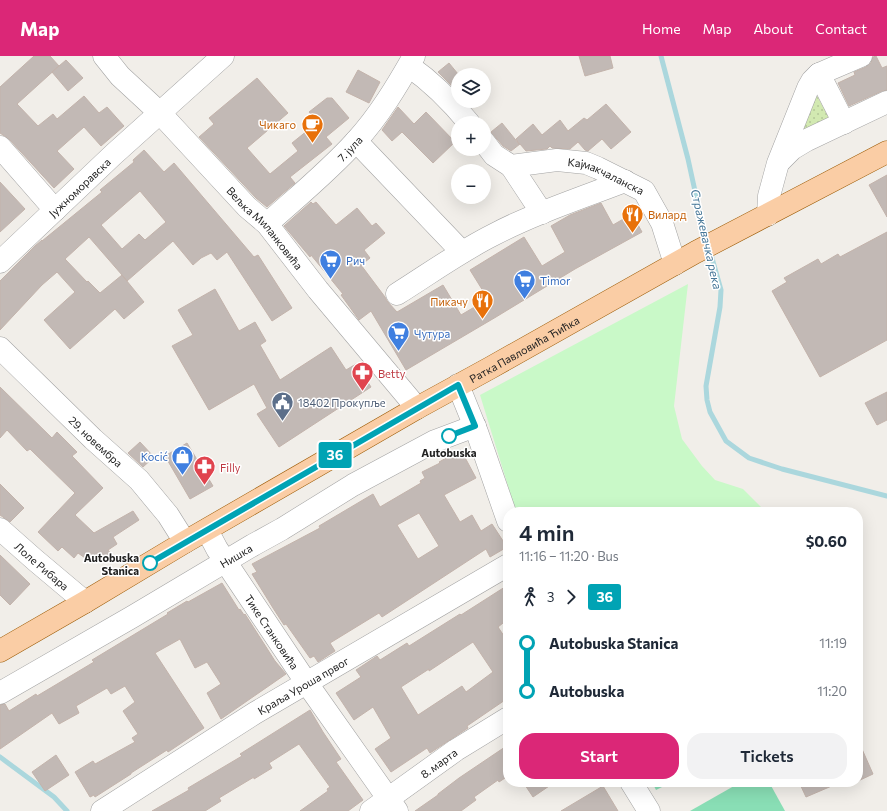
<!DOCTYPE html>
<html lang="en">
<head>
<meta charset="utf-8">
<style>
  :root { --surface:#fff; --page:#f2f2f3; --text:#1f2937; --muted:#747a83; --accent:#db2777 }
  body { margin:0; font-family:Commissioner,sans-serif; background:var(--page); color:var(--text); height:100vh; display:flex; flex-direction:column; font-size:15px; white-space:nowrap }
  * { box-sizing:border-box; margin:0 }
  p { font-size:13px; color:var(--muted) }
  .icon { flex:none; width:22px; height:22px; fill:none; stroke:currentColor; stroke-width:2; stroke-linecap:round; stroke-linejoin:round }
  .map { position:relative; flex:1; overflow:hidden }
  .details { position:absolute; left:503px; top:451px; width:360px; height:280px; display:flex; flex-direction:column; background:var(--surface); border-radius:16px; box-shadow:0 4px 16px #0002 }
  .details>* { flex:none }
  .badge { padding:0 8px; border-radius:3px; font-size:14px; line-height:26px }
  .controls { position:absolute; left:451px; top:12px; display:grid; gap:8px }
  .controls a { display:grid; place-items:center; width:40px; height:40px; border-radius:50%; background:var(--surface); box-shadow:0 4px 16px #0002; font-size:20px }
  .map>.badge { position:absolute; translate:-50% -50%; box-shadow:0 0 0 2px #fff }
  .legs { display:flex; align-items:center; gap:6px; height:44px; padding:0 16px; font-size:13px }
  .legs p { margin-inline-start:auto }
  .headline { display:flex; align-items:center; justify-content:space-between; height:68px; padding:0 16px }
  h1 { font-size:22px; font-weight:600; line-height:30px }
  .button { display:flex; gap:8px; margin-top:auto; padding:8px 16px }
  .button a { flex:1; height:46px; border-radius:16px; background:var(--accent); color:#fff; font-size:16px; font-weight:600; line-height:46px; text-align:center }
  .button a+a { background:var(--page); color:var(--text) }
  ul { padding:0 16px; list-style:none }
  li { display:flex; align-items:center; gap:14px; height:48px; font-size:15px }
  li i { display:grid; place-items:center; width:6px; height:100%; margin:0 5px; background:currentColor }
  li i::after { content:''; width:10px; height:10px; margin:-5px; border:3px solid; border-radius:50%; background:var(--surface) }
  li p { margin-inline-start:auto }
  li:first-child i { background:linear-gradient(#0000 50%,currentColor 0) }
  li:last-child i { background:linear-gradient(currentColor 50%,#0000 0) }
  header { display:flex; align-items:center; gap:24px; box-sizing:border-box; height:56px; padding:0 20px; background:var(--accent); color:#fff }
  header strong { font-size:19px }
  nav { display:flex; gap:22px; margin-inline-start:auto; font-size:14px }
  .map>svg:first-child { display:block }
</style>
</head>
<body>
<header>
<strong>Map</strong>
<nav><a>Home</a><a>Map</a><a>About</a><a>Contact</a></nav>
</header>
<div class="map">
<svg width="887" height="755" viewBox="0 0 887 755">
  <defs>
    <pattern id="grass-dots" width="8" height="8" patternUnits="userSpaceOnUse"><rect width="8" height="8" fill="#d2e9b1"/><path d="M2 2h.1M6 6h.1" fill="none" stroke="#b4c898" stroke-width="1.8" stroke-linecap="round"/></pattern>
  </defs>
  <rect width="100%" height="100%" fill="#f1eee9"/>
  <path fill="url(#grass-dots)" d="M815,36L829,62L800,79Z"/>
  <path fill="#c9f9c8" d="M688,228L674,350L682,383L702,410L715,424L743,433L763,453V456H516L480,339Z"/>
  <g fill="#89deb5">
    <path d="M652,726H672L656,734Z"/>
    <path d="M741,726H769L785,755H690Z"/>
  </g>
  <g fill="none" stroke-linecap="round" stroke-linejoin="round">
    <g stroke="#abd7dd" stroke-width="5">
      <path d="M661,0L688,103L700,158L707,183"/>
      <path d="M710,195L721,234L720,251L706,330L707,344L710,356L726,385L749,402L782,413L887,440"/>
      <path d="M0,701L54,741L67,755"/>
    </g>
  </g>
  <g fill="#c2b9b5" stroke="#c3b3ab" fill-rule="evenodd">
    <path d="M34,0H50L59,10L17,48L38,70L53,58L57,63L84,40L99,57L107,51L124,70L101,90L84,71L57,95L74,113L54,132L9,83L0,77V31Z"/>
    <path d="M579,0H610L613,12L585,20Z"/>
    <path d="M876,0L882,12L887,10V34L882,35L849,50L838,27L855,19L854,16L866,11L871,7L873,1Z"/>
    <path d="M66,4L83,22L68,35L52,16Z"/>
    <path d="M449,7L458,18V36L438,16Z"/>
    <path d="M358,14L380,26L369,47L346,36Z"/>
    <path d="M257,22L288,57L247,92L270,118L298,95L292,87L318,66L309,56L327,42H332L349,62L326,81L332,88L290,121L295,127L267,151L256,142L199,81L214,68L209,62Z"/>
    <path d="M606,48L631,76L611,93L602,83L588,95L585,94L578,86L570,93L552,92L550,90L547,93L526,95L520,88L511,95L503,90L491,76L502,67L519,88L516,83L533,68L542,79L560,64L568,75L584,62L587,64Z"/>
    <path d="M398,51L414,68L426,56L455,86L433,107L402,76L392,85L382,74Z"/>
    <path d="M144,94L164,116L174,107L254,201L258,199L292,252L272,265L227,196L217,204L211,197L201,202L193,209L173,185L127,225L122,219L144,246L124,263L115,253L70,293L44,264L75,236L57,216L42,229L0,274V225L35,190L42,184V185L102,136L100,134L134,106L133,104ZM140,135L166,166L145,184L139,178L122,193L101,169ZM89,181L122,219L100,237L88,225L87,226L65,203Z"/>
    <path d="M887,119V161L869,129Z"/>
    <path d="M0,126L25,153L0,176Z"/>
    <path d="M311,146L313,148L316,146L336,169L357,152L372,170L376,167L385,177L364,194L370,202L361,209L385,241L387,245L397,256L443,229L461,259L488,243L470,214L524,181L542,210L565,196L551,170L570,159L601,147L613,169L632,158L642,176L575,213L496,261L406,314L371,255L359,264L341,239L343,238L311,199L310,201L284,170Z"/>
    <path d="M887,176V284L820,321L772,235L787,226L784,222L818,203L821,208L838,198L840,201Z"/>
    <path d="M215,233L239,275L255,266L266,285L260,289L280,324L331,291L346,314L356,308L371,331L279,391L257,358L267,352L254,328L209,354L172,290L193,279L178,254Z"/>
    <path d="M0,331L52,382L57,376L77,396L72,400L103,432L75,459L94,477L133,455L139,464L113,481L117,488L108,494L111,498L92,507L78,497L74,502L62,491L58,495L38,476L75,437L30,393L27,395L7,374L0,382Z"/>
    <path d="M887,336V364L877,369L865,347Z"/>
    <path d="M140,386L154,401L143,411L128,397Z"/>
    <path d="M187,387L213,430L190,443L165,400Z"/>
    <path d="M461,394L476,422L444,439L460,466L472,459L481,475L492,468L507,491L490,501L486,493L382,561L379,557L330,587L335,595L318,606L314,600L310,602L286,568L284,569L273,552L252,518L257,516L252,508L320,472L319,470L373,438L380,451L421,427L420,425L425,422L422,416L440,407L439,406ZM419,457L439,490L418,503L397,469Z"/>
    <path d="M0,428L24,452L10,466L0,459Z"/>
    <path d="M0,499L30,528L10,549L0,539Z"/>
    <path d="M222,527L239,554L240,553L244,559L245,558L275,605L286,618L221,663L207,637L221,628L207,606L195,612L180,583L155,597L204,672L168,696L167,694L131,717V718L95,741L94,739L90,741L75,716L93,705L95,708L97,707L135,686L132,682L138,678L123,655L135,646L125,630L111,638L107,632L76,650L79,657L59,668L52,657L0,693V649L5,648L9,655L36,638L37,640L94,606L92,604L168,558L167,557L187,545L188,546Z"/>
    <path d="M508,529V563L498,571L508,586V642L467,670L468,672L430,697L427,692L391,716L375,693L391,682L373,651L354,664L336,637L361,621L356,614L377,600L380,604L407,587L409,590L460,558L461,559ZM473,586L493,616L466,636L462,630L418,659L401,631L429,613V615Z"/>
    <path d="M310,654L323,676L341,703L336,706L363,744L348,755H300L328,735L327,733L330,731L299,688L269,707L272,712L254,723V721L219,742L221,745L205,755H152L189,734L188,732L242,700L240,698Z"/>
    <path d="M858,684L873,718L858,725Z"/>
    <path d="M508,689V720L499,726L498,724L474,741L476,744L461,755H415L438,739V738L459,722Z"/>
    <path d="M56,699L69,719L45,735L32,716Z"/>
    <path d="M523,726H555L533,741Z"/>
    <path d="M799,726H841L806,741Z"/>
    <path d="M603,730L618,755H561Z"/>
  </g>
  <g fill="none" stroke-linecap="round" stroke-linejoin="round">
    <defs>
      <g id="minor">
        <path id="s1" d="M104,0L120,20L160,57L247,151L267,168L318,234L417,352"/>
        <path d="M409,10C432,26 451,45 469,67"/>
        <path d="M819,18L844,67"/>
        <path d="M356,85L462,196"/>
        <path id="s2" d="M484,86L494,99L511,110L557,104L586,107L598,112L644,135L662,167L675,208"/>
        <path d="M0,91L55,154"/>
        <path d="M780,105L792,93L807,84L887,46"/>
        <path d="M511,110L542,157"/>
        <path d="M768,159L769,140L778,107L808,32L812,25L819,18L861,0"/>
        <path id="s3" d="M267,168C297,141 329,115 356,85C379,60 397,30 414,0"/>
        <path id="s4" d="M0,206L114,98L223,0"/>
        <path d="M397,238C429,218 459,196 493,179C535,157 581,142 625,125"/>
        <path id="s5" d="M0,292L93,383L139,424L168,459L185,486"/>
        <path d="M458,329L477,376L508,465"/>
        <path id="s6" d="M0,473L35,504L85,546"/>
        <path id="s7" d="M207,474L217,493L306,626L397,755"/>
        <path id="s8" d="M0,637L132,561L253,489L282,473L353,429L435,385L475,370"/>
        <path d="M631,726L649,755"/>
        <path id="s9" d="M102,755L255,657L508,509"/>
        <path id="s10" d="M371,755L456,694L508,662"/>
      </g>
      <g id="major">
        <path id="s11" d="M0,595L85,546L185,486L417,352L490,312L696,196L887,96"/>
      </g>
    </defs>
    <use href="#minor" stroke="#a3a3a3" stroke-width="23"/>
    <use href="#major" stroke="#9b5a04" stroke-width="23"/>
    <use href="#minor" stroke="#fff" stroke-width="22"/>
    <use href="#major" stroke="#facda5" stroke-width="22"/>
  </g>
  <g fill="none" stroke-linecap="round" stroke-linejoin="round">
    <defs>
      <path id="line-1" d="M150,507L458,329L475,370L449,380"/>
    </defs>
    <use href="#line-1" stroke="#fff" stroke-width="9"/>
    <use href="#line-1" stroke="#00a3b4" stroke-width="6"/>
  </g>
  <defs>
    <symbol id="cafe-pin" viewBox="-11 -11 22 30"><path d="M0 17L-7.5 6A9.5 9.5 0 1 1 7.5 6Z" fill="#e8710a" stroke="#fff"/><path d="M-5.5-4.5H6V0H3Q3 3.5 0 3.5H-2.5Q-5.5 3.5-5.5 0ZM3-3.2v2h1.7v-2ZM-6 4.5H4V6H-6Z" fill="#fff"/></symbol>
    <symbol id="restaurant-pin" viewBox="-11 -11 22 30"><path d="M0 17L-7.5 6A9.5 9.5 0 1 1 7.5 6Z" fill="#e8710a" stroke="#fff"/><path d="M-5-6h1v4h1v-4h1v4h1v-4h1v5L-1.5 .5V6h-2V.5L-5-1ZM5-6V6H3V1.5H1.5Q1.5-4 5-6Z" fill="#fff"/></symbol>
    <symbol id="supermarket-pin" viewBox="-11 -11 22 30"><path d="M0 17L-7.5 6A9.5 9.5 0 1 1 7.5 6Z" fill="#3f7fe0" stroke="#fff"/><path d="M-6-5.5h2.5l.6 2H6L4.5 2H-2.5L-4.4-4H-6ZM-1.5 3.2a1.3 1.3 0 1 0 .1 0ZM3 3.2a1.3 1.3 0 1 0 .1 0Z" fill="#fff"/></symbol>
    <symbol id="pharmacy-pin" viewBox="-11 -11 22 30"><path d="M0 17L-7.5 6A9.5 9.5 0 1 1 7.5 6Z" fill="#e0444e" stroke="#fff"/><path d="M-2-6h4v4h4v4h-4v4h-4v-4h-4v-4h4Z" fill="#fff"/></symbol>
    <symbol id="civic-pin" viewBox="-11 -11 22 30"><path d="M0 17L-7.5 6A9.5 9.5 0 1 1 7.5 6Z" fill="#5c6f8a" stroke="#fff"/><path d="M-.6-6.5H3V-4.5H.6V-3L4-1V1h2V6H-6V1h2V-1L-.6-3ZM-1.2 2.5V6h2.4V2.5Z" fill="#fff"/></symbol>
    <symbol id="shop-pin" viewBox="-11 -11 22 30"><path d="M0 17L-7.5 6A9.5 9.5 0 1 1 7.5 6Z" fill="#3f7fe0" stroke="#fff"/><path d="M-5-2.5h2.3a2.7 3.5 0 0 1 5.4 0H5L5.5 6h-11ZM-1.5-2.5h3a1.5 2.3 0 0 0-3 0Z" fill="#fff"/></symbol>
  </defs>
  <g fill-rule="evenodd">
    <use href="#cafe-pin" x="300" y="56" width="25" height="34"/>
    <use href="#restaurant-pin" x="620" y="146" width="25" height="34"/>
    <use href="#supermarket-pin" x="318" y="192" width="25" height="34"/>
    <use href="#supermarket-pin" x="512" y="212" width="25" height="34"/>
    <use href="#restaurant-pin" x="470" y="232" width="25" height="34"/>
    <use href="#supermarket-pin" x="386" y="264" width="25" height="34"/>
    <use href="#pharmacy-pin" x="350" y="304" width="25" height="34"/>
    <use href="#civic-pin" x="270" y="334" width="25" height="34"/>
    <use href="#shop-pin" x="170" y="388" width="25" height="34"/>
    <use href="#pharmacy-pin" x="192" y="398" width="25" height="34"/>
  </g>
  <g fill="#fff" stroke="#00a3b4" stroke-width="2">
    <circle cx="449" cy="380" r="7"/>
    <circle cx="150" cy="507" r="7"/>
  </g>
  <g text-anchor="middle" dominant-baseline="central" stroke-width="3" stroke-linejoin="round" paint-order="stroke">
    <g font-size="11" fill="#c56008" stroke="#fff" text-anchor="end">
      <text x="296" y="68">Чикаго</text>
      <text x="648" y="158" text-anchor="start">Вилард</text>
      <text x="468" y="245">Пикачу</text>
    </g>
    <g font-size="11" fill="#222" stroke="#fff">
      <text stroke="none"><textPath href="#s3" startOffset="112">7. јула</textPath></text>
      <text stroke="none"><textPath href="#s2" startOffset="135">Кајмакчаланска</textPath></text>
      <text stroke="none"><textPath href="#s4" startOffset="109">Јужноморавска</textPath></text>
      <text stroke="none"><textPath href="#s1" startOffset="236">Вељка Миланковића</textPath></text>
      <text stroke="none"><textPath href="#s11" startOffset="605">Ратка Павловића Ћићка</textPath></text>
      <text stroke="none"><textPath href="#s5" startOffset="134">29. новембра</textPath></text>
      <text stroke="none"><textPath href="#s8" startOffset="273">Нишка</textPath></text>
      <text stroke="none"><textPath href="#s6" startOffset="56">Лоле Рибара</textPath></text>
      <text stroke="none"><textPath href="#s7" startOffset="121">Тике Станковића</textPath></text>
      <text stroke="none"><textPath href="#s9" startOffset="237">Краља Уроша првог</textPath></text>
      <text stroke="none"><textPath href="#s10" startOffset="83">8. марта</textPath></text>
    </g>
    <g font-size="11" fill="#366cbe" stroke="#fff" text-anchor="start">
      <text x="346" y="204">Рич</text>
      <text x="540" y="224">Timor</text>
      <text x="414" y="277">Чутура</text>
      <text x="168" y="400" text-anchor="end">Kocić</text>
    </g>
    <g font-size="11" fill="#be3a42" stroke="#fff" text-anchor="start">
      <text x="378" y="317">Betty</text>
      <text x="220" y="411">Filly</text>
    </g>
    <g font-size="11" fill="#4e5e75" stroke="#fff" text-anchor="start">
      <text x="298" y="346">18402 Прокупље</text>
    </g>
    <g font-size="11" font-weight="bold" fill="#222" stroke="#fff">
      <text x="449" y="396">Autobuska</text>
      <text x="139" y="501" text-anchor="end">Autobuska<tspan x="139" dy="13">Stanica</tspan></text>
    </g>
    <g font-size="12" font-style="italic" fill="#467798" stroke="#fff">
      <text transform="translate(707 183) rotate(77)">Стражевачка река</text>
    </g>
  </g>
</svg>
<div class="controls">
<a><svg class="icon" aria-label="layers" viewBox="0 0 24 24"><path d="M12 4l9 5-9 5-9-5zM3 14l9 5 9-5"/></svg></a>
<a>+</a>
<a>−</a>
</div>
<b class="badge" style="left:335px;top:399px;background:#00a3b4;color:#fff">36</b>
<section class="details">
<div class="headline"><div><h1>4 min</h1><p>11:16 – 11:20 · Bus</p></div><b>$0.60</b></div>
<div class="legs"><svg class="icon" aria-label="walk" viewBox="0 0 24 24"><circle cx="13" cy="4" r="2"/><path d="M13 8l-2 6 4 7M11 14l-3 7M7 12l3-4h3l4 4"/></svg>3<svg class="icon" aria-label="forward" viewBox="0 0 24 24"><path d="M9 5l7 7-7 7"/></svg><b class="badge" style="background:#00a3b4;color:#fff">36</b></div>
<ul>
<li><i style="color:#00a3b4"></i><b>Autobuska Stanica</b><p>11:19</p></li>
<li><i style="color:#00a3b4"></i><b>Autobuska</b><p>11:20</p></li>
</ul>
<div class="button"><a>Start</a><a>Tickets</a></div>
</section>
</div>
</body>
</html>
